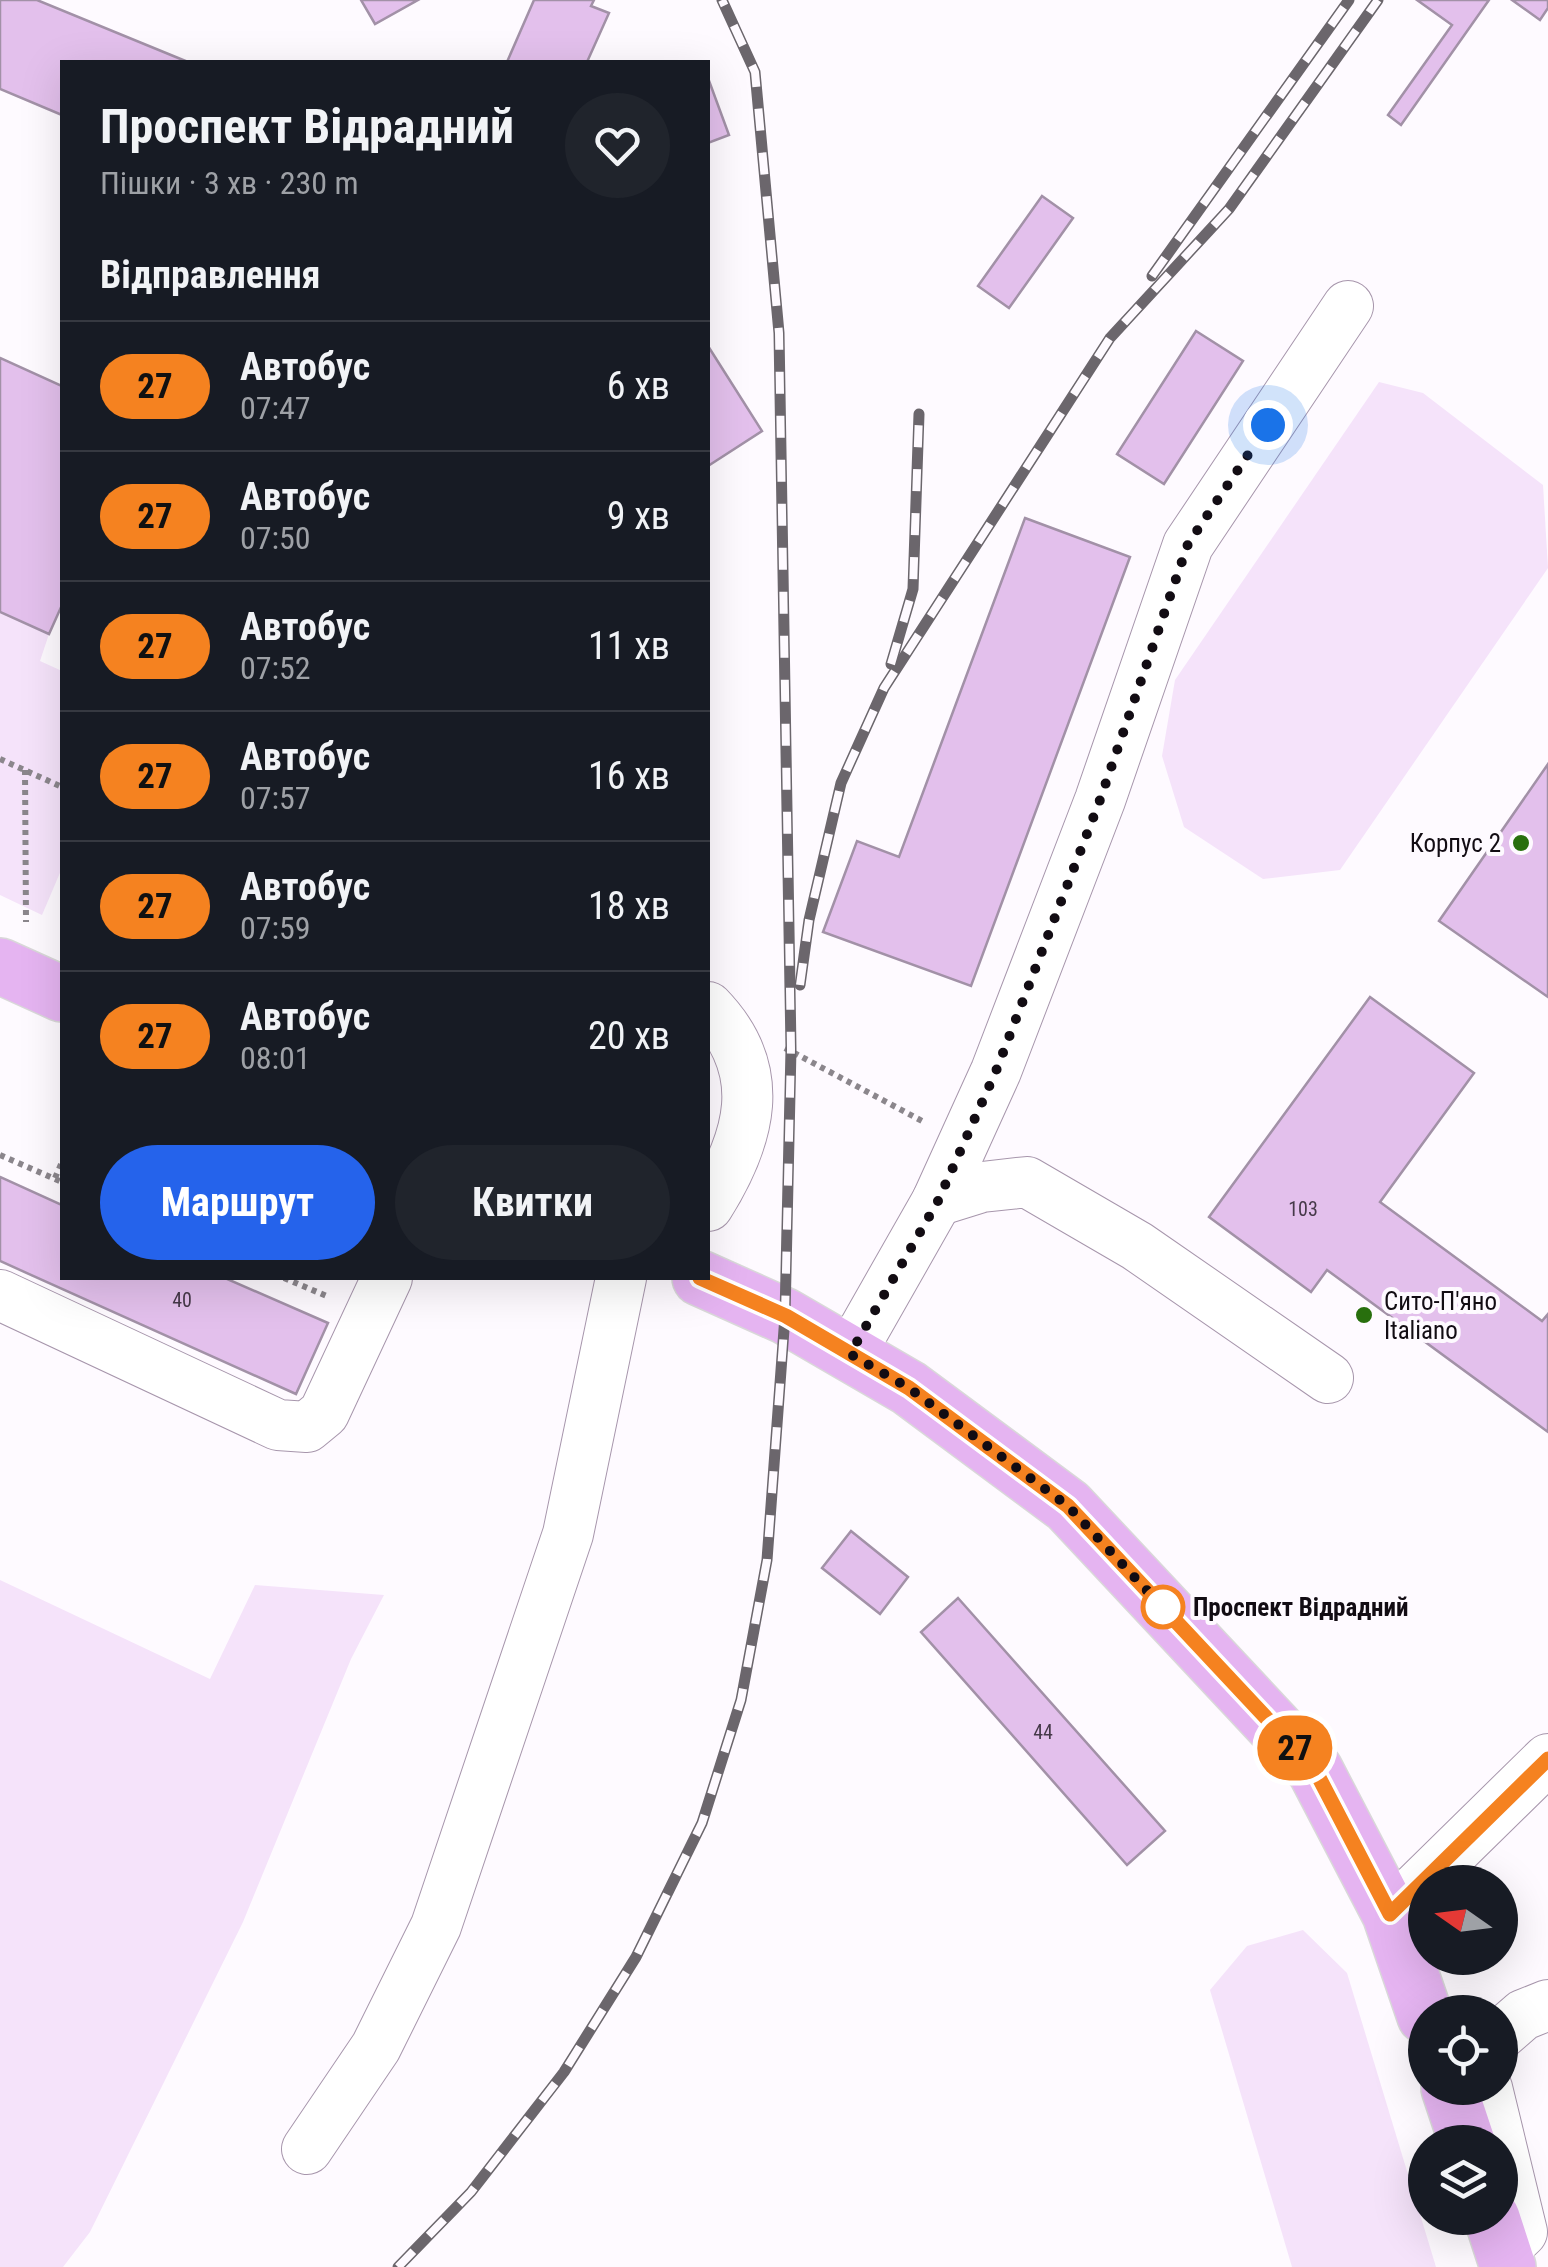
<!DOCTYPE html>
<html lang="uk">
<head>
<meta charset="utf-8">
<style>
  :root { --surface:#171b24; --page:#20242c; --text:#f1f3f6; --muted:#9ea1a6; --line:#363941; --accent:#2563eb }
  body { margin:0; font-family:"Roboto Condensed",sans-serif; background:var(--page); color:var(--text); height:100vh; display:flex; flex-direction:column; font-size:38px; white-space:nowrap }
  * { box-sizing:border-box; margin:0 }
  p { font-size:32px; color:var(--muted) }
  .icon { flex:none; width:55px; height:55px; fill:none; stroke:currentColor; stroke-width:2; stroke-linecap:round; stroke-linejoin:round }
  .map { position:relative; flex:1; overflow:hidden }
  .panel { position:absolute; left:60px; top:60px; width:650px; height:1220px; display:flex; flex-direction:column; background:var(--surface); border-radius:0px; box-shadow:0 10px 40px #0002 }
  .panel>* { flex:none }
  .badge { padding:0 20px; border-radius:32px; font-size:35px; line-height:65px }
  .needle { width:65px; rotate:284deg }
  .buttons { position:absolute; left:1408px; top:1865px; display:grid; gap:20px }
  .buttons a { display:grid; place-items:center; width:110px; height:110px; border-radius:50%; background:var(--surface); box-shadow:0 10px 40px #0002; font-size:50px }
  .you { position:absolute; width:50px; height:50px; margin:-25px; border:8px solid #fff; border-radius:50%; background:#1a73e8; box-shadow:0 0 0 15px #1a73e833 }
  .map>.badge { position:absolute; translate:-50% -50%; box-shadow:0 0 0 5px #fff }
  h2 { padding:0 40px; font-size:38px; line-height:90px }
  .round { display:grid; place-items:center; flex:none; width:105px; height:105px; border-radius:52px; background:var(--page) }
  .summary { display:flex; align-items:center; justify-content:space-between; height:170px; padding:0 40px }
  h1 { font-size:48px; font-weight:700; line-height:75px }
  .cta { display:flex; gap:20px; margin-top:auto; padding:20px 40px }
  .cta a { flex:1; height:115px; border-radius:60px; background:var(--accent); color:#fff; font-size:40px; font-weight:700; line-height:115px; text-align:center }
  .cta a+a { background:var(--page); color:var(--text) }
  ul { padding:0; list-style:none }
  li { display:flex; align-items:center; gap:30px; height:130px; padding:0 40px; border-top:2px solid var(--line) }
  li div { flex:1 }
  li b { display:block; font-size:38px }
  li em { font-style:normal }
  li .badge { min-width:110px; font-weight:700; text-align:center }
  .map>svg:first-child { display:block }
</style>
</head>
<body>
<div class="map">
<svg width="1548" height="2267" viewBox="0 0 1548 2267">
  <rect width="100%" height="100%" fill="#fefaff"/>
  <g fill="#f5e3fa">
    <path d="M1379,382L1423,393L1543,485L1548,568L1340,870L1263,879L1184,827L1162,756L1175,680Z"/>
    <path d="M0,612L49,634L40,661L62,671V868L42,915L0,895Z"/>
    <path d="M0,1580L210,1679L255,1585L384,1595L351,1659L243,1922L90,2232L63,2267H0Z"/>
    <path d="M1303,1930L1347,1973L1436,2267H1292L1210,1990L1247,1946Z"/>
  </g>
  <g fill="#e3c0ec" stroke="#a291a7" stroke-width="2.5">
    <path d="M0,0H37L188,62H62V115L0,89Z"/>
    <path d="M361,0H418L375,24Z"/>
    <path d="M534,0H594L591,6L609,13L587,62H507Z"/>
    <path d="M1417,0H1489L1401,125L1388,115L1452,25Z"/>
    <path d="M1512,0H1548V8L1540,20Z"/>
    <path d="M708,78L729,135L708,143Z"/>
    <path d="M1042,196L1073,218L1009,308L978,286Z"/>
    <path d="M1196,331L1243,361L1164,484L1117,454Z"/>
    <path d="M708,346L762,431L708,466Z"/>
    <path d="M0,358L62,386V605L49,634L0,612Z"/>
    <path d="M1025,518L1130,557L971,986L823,932L857,841L899,857Z"/>
    <path d="M1548,764V997L1439,921Z"/>
    <path d="M1370,997L1474,1073L1380,1202L1542,1321L1548,1314V1432L1327,1270L1311,1292L1209,1217Z"/>
    <path d="M0,1177L62,1205V1278H225L328,1323L296,1394L0,1261Z"/>
    <path d="M851,1531L908,1577L880,1614L822,1568Z"/>
    <path d="M958,1598L1165,1831L1127,1865L921,1632Z"/>
  </g>
  <g fill="none" stroke-linecap="round" stroke-linejoin="round">
    <defs>
      <g id="minor">
        <path d="M708,1007C770,1071 750,1139 708,1206"/>
        <path d="M937,1201L982,1187L1027,1182L1137,1246L1328,1378"/>
        <path d="M0,1295L278,1425L307,1427L324,1413L387,1278"/>
        <path d="M850,1354L937,1201L996,1071L1100,800L1188,545L1348,306"/>
        <path d="M1390,1914L1548,1759"/>
        <path d="M1500,2035L1523,2015L1548,2005"/>
        <path d="M1487,2088L1522,2232L1503,2250"/>
        <path d="M307,2149L376,2047L436,1926L568,1534L621,1278"/>
      </g>
      <g id="major">
        <path d="M0,966L62,994"/>
        <path d="M700,1278L785,1316L909,1388L1068,1506L1315,1770L1390,1914L1425,2016"/>
        <path d="M1449,2088L1467,2142"/>
        <path d="M1492,2218L1508,2267"/>
      </g>
    </defs>
    <use href="#minor" stroke="#a796ac" stroke-width="52"/>
    <use href="#major" stroke="#d9d8d9" stroke-width="58"/>
    <g stroke="#8b868c" stroke-width="6" stroke-dasharray="5 5" stroke-linecap="butt">
      <path d="M0,759L62,787"/>
      <path d="M25,770L26,922"/>
      <path d="M785,1048L924,1122"/>
      <path d="M0,1155L62,1182"/>
      <path d="M55,1178L62,1162"/>
      <path d="M284,1278L329,1297"/>
    </g>
    <use href="#minor" stroke="#fff" stroke-width="50"/>
    <use href="#major" stroke="#e5b4f1" stroke-width="55"/>
    <defs>
      <g id="rail">
        <path d="M1152,276L1349,0"/>
        <path d="M891,664L913,589L919,414"/>
        <path d="M800,985L809,920L841,783L884,688L1110,338L1229,209L1378,0"/>
        <path d="M398,2267L471,2192L564,2072L636,1957L702,1823L741,1700L767,1560L785,1316L791,1049L779,333L755,72L722,0"/>
      </g>
    </defs>
    <use href="#rail" stroke="#6b666c" stroke-width="11"/>
    <use href="#rail" stroke="#fefaff" stroke-width="8" stroke-dasharray="22" stroke-linecap="butt"/>
  </g>
  <g fill="none" stroke-linecap="round" stroke-linejoin="round">
    <defs>
      <path id="line" d="M700,1278L786,1316L909,1388L1068,1506L1315,1770L1390,1914L1548,1759"/>
    </defs>
    <use href="#line" stroke="#fff" stroke-width="22"/>
    <use href="#line" stroke="#f58220" stroke-width="15"/>
    <path stroke="#120c13" stroke-width="10" stroke-dasharray="0 18" d="M1163,1607L1167,1612L1068,1506L909,1388L850,1354L938,1201L996,1071L1100,800L1188,544L1268,425"/>
  </g>
  <g fill="#286f0d" stroke="#fefaff" stroke-width="4">
    <circle cx="1521" cy="843" r="10"/>
    <circle cx="1364" cy="1315" r="10"/>
  </g>
  <circle fill="#fff" stroke="#f58220" stroke-width="5" cx="1163" cy="1607" r="20"/>
  <g text-anchor="middle" dominant-baseline="central" stroke-width="8" stroke-linejoin="round" paint-order="stroke">
    <g font-size="20" fill="#463949">
      <text x="1303" y="1209">103</text>
      <text x="182" y="1300">40</text>
      <text x="1043" y="1732">44</text>
    </g>
    <g font-size="25" fill="#120c13" stroke="#fefaff" text-anchor="end">
      <text x="1501" y="843">Корпус 2</text>
      <text x="1384" y="1301" text-anchor="start">Сито-П'яно<tspan x="1384" dy="29">Italiano</tspan></text>
    </g>
    <g font-size="25" font-weight="bold" fill="#120c13" stroke="#fefaff" text-anchor="start">
      <text x="1193" y="1607">Проспект Відрадний</text>
    </g>
  </g>
</svg>
<div class="buttons">
<a><svg class="needle" viewBox="-14 -14 28 28"><path d="M0-13l5 13h-10z" fill="#e53935"/><path d="M0 13l5-13h-10z" fill="#9ea1a6"/></svg></a>
<a><svg class="icon" aria-label="locate" viewBox="0 0 24 24"><circle cx="12" cy="12" r="6"/><path d="M12 2v4M12 18v4M2 12h4M18 12h4"/></svg></a>
<a><svg class="icon" aria-label="layers" viewBox="0 0 24 24"><path d="M12 4l9 5-9 5-9-5zM3 14l9 5 9-5"/></svg></a>
</div>
<div class="you" style="left:1268px;top:425px"></div>
<b class="badge" style="left:1295px;top:1748px;background:#f58220;color:#111">27</b>
<section class="panel">
<div class="summary"><div><h1>Проспект Відрадний</h1><p>Пішки · 3 хв · 230 m</p></div><a class="round"><svg class="icon" aria-label="heart" viewBox="0 0 24 24"><path d="M12 20l-8-8c-3-5 5-10 8-4 3-6 11-1 8 4z"/></svg></a></div>
<h2>Відправлення</h2>
<ul>
<li><span class="badge" style="background:#f58220;color:#111">27</span><div><b>Автобус</b><p>07:47</p></div><em>6 хв</em></li>
<li><span class="badge" style="background:#f58220;color:#111">27</span><div><b>Автобус</b><p>07:50</p></div><em>9 хв</em></li>
<li><span class="badge" style="background:#f58220;color:#111">27</span><div><b>Автобус</b><p>07:52</p></div><em>11 хв</em></li>
<li><span class="badge" style="background:#f58220;color:#111">27</span><div><b>Автобус</b><p>07:57</p></div><em>16 хв</em></li>
<li><span class="badge" style="background:#f58220;color:#111">27</span><div><b>Автобус</b><p>07:59</p></div><em>18 хв</em></li>
<li><span class="badge" style="background:#f58220;color:#111">27</span><div><b>Автобус</b><p>08:01</p></div><em>20 хв</em></li>
</ul>
<div class="cta"><a>Маршрут</a><a>Квитки</a></div>
</section>
</div>
</body>
</html>
